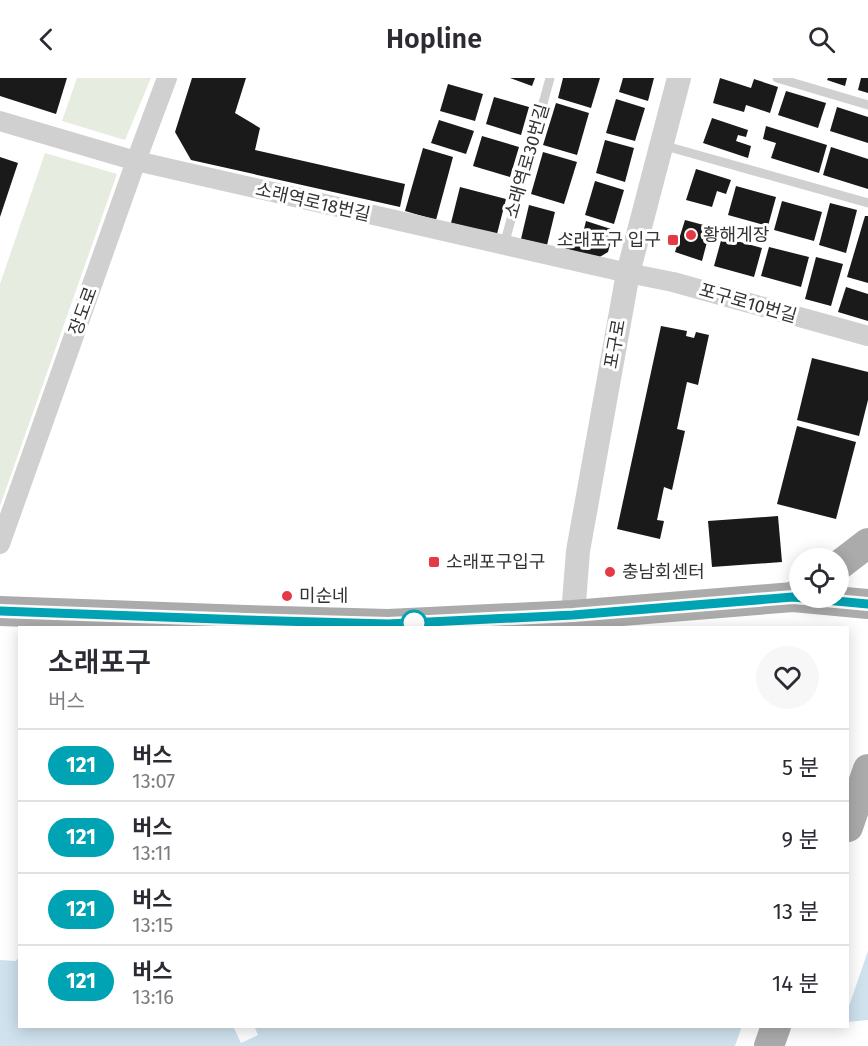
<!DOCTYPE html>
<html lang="ko">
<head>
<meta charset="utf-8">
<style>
  :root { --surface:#fff; --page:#f7f7f7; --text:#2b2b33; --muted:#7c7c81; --line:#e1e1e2 }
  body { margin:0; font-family:"Fira Sans","Noto Sans KR",sans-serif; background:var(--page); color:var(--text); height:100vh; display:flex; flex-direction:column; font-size:22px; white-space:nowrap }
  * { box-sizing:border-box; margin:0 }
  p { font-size:20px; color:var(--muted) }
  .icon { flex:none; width:33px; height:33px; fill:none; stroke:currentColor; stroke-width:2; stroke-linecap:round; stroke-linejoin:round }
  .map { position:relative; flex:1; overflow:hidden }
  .drawer { position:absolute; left:18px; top:548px; width:831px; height:402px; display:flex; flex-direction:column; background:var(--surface); border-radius:0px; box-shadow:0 3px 15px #0003 }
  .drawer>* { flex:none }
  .badge { padding:0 12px; border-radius:20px; font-size:21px; line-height:39px }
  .fabs { position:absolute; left:789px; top:470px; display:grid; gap:12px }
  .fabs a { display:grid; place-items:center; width:60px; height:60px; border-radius:50%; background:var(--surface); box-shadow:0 3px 15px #0003; font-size:30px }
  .map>.badge { position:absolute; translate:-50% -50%; box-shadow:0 0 0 3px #fff }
  .round { display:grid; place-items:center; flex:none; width:63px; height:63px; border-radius:32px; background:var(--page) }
  .head { display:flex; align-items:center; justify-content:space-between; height:102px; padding:0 30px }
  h1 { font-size:28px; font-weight:600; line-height:45px }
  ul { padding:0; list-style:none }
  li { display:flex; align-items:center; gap:18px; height:72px; padding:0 30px; border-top:2px solid var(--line) }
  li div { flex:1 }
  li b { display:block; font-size:22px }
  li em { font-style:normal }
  li .badge { min-width:66px; font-weight:700; text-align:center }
  header { display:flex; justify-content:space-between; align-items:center; height:78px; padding:0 30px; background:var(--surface); font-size:27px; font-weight:600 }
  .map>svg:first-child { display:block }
</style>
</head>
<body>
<header><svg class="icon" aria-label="back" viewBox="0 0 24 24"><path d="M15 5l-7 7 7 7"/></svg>Hopline<svg class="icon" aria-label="search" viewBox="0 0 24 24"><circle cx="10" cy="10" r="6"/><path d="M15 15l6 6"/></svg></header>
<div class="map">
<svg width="868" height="968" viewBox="0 0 868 968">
  <rect width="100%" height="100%" fill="#fff"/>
  <g fill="#e6ecdf">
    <path d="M77,0H151L125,62L62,43Z"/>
    <path d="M45,75L117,96L0,428V206Z"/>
  </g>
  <g fill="#cfe2ee">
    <path d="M868,677V942L848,944V700Z"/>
    <path d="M19,871L20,948H830L786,968H0V882L16,883L18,880Z"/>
  </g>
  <g fill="#fff">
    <path d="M868,674V873L848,931V695Z"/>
    <path d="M233,948H254L258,957L241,965Z"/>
    <path d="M742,948H833L831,951L810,958L792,968H735Z"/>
  </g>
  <g fill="#1a1a1a">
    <path d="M0,0H67L56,36L0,18Z"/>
    <path d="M192,0H246L235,35L260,50L255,72L405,106L400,129L191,82L175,54Z"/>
    <path d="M510,0H535L532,8Z"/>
    <path d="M563,0H600L591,30L558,20Z"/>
    <path d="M623,0H654L648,23L619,14Z"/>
    <path d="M720,0L751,10L754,1L778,9L770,35L746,27L744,34L713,25Z"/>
    <path d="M828,0H847L845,8L827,2Z"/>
    <path d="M861,0H868V15L858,12Z"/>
    <path d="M448,6L483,16L475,43L440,33Z"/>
    <path d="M786,13L826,25L818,50L778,37Z"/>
    <path d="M494,19L529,29L521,57L486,46Z"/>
    <path d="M616,21L645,30L635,63L606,55Z"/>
    <path d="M556,25L589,35L577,77L543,67Z"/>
    <path d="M837,29L868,39V65L830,53Z"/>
    <path d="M712,40L748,52L746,59L738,57L736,63L751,68L748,80L703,65Z"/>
    <path d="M439,42L474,53L466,76L431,65Z"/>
    <path d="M766,48L827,67L819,95L771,80L776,65L763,61Z"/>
    <path d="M482,58L519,69L510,99L473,88Z"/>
    <path d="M605,62L634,70L625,104L596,95Z"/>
    <path d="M831,69L868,81V111L823,97Z"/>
    <path d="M423,70L453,79L436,142L405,133Z"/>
    <path d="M543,74L577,84L564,126L531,116Z"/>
    <path d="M0,79L18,85L0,139Z"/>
    <path d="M696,91L731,102L726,116L717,113L712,129L686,122Z"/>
    <path d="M595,103L624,112L614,146L585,137Z"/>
    <path d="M736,108L776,119L768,148L728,137Z"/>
    <path d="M460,109L506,121L497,156L451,145Z"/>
    <path d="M782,123L822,134L814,163L774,152Z"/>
    <path d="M830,125L857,132L846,175L819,167Z"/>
    <path d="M529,127L555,134L547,167L521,161Z"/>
    <path d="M865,138H868V205L847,199Z"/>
    <path d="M685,142L711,149L702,183L675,174Z"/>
    <path d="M586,143L614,152L608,174L598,180L557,168L562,153L582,159Z"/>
    <path d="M722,159L762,170L754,199L714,188Z"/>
    <path d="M769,169L809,179L801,209L761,198Z"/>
    <path d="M816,179L843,186L831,228L805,221Z"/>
    <path d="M846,209L868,216V243L838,234Z"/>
    <path d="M661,248L687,253L686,258L694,260L696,254L709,257L698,307L687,304L677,351L685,353L672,412L664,409L657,442L664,443L660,461L617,451Z"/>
    <path d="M812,280L868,294V322L859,358L797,342Z"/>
    <path d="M797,348L856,364L836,441L777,426Z"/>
    <path d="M778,438L782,484L712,489L708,443Z"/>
  </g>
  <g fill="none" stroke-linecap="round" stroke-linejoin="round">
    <g stroke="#d0d0d0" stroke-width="9">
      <path d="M777,0L868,27"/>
      <path d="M662,67L868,125"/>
      <path d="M504,167L550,0"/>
    </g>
    <g stroke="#d0d0d0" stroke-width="20">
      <path d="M0,43L136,83L628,195L673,204L868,258"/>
      <path d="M0,466L136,83L167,0"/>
    </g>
    <path stroke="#d0d0d0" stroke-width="24" d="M573,537L578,473L628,195L679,0"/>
    <g stroke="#ababab" stroke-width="30">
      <path d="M838,488L868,465"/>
      <path d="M800,514L793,519L868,526"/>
      <path d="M0,533L246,542L388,546L573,537L793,519"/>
      <path d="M848,749L868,691"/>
      <path d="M769,968L776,948"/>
    </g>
  </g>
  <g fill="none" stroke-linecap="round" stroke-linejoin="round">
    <defs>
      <path id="line" d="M0,533L246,542L388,546L573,537L793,519L868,526"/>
    </defs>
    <use href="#line" stroke="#fff" stroke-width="14"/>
    <use href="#line" stroke="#00a3b4" stroke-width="9"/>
  </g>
  <g fill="#e63946" stroke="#fff" stroke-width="2">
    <circle cx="691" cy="157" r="6"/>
    <rect x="667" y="156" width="12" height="12" rx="3"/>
    <rect x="428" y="478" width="12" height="12" rx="3"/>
    <circle cx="610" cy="494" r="6"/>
    <circle cx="287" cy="518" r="6"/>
  </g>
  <circle fill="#fff" stroke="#00a3b4" stroke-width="3" cx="414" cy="545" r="12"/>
  <g text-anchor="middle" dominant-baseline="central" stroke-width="6" stroke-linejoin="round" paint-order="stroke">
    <g font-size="18" fill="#333" stroke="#fff">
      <text transform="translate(527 83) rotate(-74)">소래역로30번길</text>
      <text transform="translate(313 124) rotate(13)">소래역로18번길</text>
      <text transform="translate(748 225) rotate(16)">포구로10번길</text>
      <text transform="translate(83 233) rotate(-70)">장도로</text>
      <text transform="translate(615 266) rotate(-80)">포구로</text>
    </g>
    <g font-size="18" fill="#333" stroke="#fff" text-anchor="start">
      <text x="703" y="157">황해게장</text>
      <text x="661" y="162" text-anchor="end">소래포구 입구</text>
      <text x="446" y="484">소래포구입구</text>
      <text x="622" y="494">충남회센터</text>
      <text x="299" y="518">미순네</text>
    </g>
  </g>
</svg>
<div class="fabs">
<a><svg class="icon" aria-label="locate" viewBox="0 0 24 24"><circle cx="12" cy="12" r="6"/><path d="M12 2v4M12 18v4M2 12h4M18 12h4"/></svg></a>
</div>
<section class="drawer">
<div class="head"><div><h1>소래포구</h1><p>버스</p></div><a class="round"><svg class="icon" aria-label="heart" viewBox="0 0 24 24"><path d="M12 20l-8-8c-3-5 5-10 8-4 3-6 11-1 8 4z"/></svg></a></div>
<ul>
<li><span class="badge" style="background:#00a3b4;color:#fff">121</span><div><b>버스</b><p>13:07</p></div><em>5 분</em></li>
<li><span class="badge" style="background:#00a3b4;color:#fff">121</span><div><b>버스</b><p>13:11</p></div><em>9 분</em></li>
<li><span class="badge" style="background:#00a3b4;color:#fff">121</span><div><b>버스</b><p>13:15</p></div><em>13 분</em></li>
<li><span class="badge" style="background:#00a3b4;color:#fff">121</span><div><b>버스</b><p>13:16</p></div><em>14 분</em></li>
</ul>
</section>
</div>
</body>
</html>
